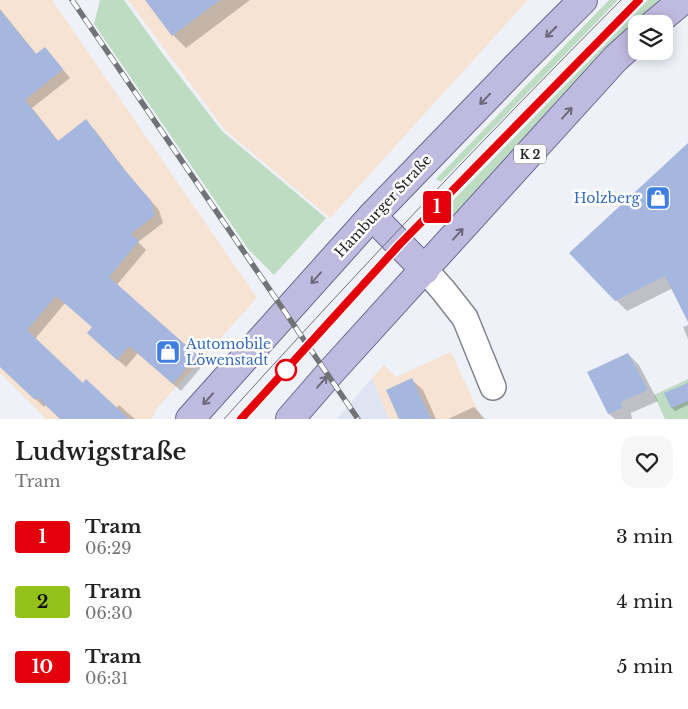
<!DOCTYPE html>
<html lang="en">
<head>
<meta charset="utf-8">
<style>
  :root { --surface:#fff; --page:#f6f6f6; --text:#222; --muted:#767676 }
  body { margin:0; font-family:"Libre Baskerville",serif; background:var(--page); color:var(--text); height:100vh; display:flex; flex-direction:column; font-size:19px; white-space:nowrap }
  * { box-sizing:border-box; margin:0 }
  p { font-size:16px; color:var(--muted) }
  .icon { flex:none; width:28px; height:28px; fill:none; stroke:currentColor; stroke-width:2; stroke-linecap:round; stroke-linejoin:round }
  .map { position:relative; height:419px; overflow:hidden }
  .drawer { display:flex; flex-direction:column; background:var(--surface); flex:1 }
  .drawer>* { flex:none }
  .badge { padding:0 10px; border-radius:4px; font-size:18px; line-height:32px }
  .fabs { position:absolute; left:628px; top:15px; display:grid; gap:10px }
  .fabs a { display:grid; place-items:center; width:45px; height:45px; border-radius:10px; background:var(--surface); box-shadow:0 2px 12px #0003; font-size:25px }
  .map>.badge { position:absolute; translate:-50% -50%; box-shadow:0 0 0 2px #fff }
  .round { display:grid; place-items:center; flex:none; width:52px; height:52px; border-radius:15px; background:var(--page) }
  .headline { display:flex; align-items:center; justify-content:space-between; height:85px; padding:0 15px }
  h1 { font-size:24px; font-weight:600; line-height:38px }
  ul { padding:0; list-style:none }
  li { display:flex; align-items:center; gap:15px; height:65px; padding:0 15px }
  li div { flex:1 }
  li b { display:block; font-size:19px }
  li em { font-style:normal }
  li .badge { min-width:55px; font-weight:700; text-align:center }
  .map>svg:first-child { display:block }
</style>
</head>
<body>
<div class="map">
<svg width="688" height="419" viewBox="0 0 688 419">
  <rect width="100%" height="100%" fill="#eef1f7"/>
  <g fill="#f6e3d3">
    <path d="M0,0H52L257,298L157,408L152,419H46L0,373Z"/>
    <path d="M128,0H528L330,218L225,130Z"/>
    <path d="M451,352L482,419H389L372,378L384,365L396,377Z"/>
  </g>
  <path fill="#dee4f1" d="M372,378L389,419H337Z"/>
  <g fill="#bddcc2">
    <path d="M100,0H124L162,53L222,131L326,218L274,275L249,250L94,24Z"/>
    <path d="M609,0H618L441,182L436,179Z"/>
    <path d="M648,0H662L640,24H636V27L459,220L444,223L433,221Z"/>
    <path d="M688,379V419H665L654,395Z"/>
  </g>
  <g fill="#0003">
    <path d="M147,0H250L186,48L173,35Z"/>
    <path d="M0,9L37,55L45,48L70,78L32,108L59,142L94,129L131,178L159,210L163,223L138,242L146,250L116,286L204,364L181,391L138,353L126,367L96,341L93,327L65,303L35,339L83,385L116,409L119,405L135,419H62L46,405L44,407L0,365Z"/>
    <path d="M688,144V319L673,288L627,311L616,300Z"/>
    <path d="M688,325V339L683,327Z"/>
    <path d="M628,354L639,365L658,401L631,413L632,419H615L609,414L589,372Z"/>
    <path d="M412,380L423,390L436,419H401L387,391Z"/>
    <path d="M688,390V405L675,411L672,408L666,394Z"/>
    <path d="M474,407L485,419H448Z"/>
  </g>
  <g fill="#a5b6df">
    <path d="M145,0H220L172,36Z"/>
    <path d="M0,10L36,54L45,47L63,69L25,100L58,141L86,119L123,168L151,201L155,215L131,234L139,241L109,277L197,355L173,384L129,346L117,360L87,333L92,327L56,296L27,330L83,383L86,379L129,419H60L37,397L35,400L0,367Z"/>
    <path d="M688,143V322L665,276L615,301L569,253Z"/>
    <path d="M628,353L648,390L621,402L622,408L608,414L587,372Z"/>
    <path d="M412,378L431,419H399L386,390Z"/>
    <path d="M688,383V401L671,408L664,393Z"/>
  </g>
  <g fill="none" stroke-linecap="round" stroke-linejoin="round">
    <defs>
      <path id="minor" d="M425,270L443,290L465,318L493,387"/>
      <g id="primary">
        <path d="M654,24L683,0"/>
        <path d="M372,216L425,270"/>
        <path d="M190,419L372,216L519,64L583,0"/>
        <path d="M290,419L329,374L616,58L636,40"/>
      </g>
    </defs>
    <use href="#minor" stroke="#82848a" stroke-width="28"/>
    <use href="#primary" stroke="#6d6891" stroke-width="30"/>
    <use href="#minor" stroke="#fff" stroke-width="25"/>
    <use href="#primary" stroke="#bfbadf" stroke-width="28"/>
    <g stroke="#717377" stroke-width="1">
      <path d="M224,419C353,276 485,137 621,0"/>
      <path d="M241,419L400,244L639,0"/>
    </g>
    <defs>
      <path id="rail" d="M72,0L358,419"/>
    </defs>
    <use href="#rail" stroke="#717377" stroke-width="5.5"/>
    <use href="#rail" stroke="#fff" stroke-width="4" stroke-dasharray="11" stroke-linecap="butt"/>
  </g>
  <defs><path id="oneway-shaft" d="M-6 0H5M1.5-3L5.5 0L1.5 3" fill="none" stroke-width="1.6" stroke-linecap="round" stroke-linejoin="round" transform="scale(1.25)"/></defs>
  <g stroke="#6a687a">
    <use href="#oneway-shaft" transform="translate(551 32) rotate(135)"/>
    <use href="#oneway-shaft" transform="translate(485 99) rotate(134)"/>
    <use href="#oneway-shaft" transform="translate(567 113) rotate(-48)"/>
    <use href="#oneway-shaft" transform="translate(458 234) rotate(-48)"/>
    <use href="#oneway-shaft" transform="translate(316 278) rotate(132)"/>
    <use href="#oneway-shaft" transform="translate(322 382) rotate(-49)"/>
    <use href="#oneway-shaft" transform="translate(208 399) rotate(132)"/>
  </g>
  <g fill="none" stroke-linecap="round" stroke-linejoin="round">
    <defs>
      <path id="line" d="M241,419L400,244L639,0"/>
    </defs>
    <use href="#line" stroke="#fff" stroke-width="11"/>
    <use href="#line" stroke="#e3000b" stroke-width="8"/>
  </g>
  <defs>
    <symbol id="shop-square" viewBox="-11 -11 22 22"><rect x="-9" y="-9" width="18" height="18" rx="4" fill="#3f7fe0" stroke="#fff"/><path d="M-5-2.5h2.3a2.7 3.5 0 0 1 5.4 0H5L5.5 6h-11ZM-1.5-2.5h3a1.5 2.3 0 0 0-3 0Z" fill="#fff"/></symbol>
  </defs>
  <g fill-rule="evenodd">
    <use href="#shop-square" x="644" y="184" width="28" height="28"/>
    <use href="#shop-square" x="154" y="338" width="28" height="28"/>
  </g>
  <circle fill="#fff" stroke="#e3000b" stroke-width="2.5" cx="286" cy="370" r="10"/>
  <g text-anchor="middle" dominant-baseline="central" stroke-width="5" stroke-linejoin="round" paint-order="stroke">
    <rect fill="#fff" stroke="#666668" stroke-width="1" x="514" y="144.5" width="32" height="19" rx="4"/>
    <g font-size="12" font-weight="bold" fill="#242528">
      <text x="530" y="154">K 2</text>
    </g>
    <g font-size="14" fill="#366cbe" stroke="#fff" text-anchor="end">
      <text x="640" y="198">Holzberg</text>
      <text x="186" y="344" text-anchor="start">Automobile<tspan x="186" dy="16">Löwenstadt</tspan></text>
    </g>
    <g font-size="14" fill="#242528" stroke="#fff">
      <text transform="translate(383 206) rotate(-47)">Hamburger Straße</text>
    </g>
  </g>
</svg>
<div class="fabs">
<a><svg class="icon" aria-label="layers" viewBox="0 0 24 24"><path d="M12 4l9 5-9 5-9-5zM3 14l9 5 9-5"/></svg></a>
</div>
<b class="badge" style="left:437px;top:207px;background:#e3000b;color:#fff">1</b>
</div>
<section class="drawer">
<div class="headline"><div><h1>Ludwigstraße</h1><p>Tram</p></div><a class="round"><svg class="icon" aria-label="heart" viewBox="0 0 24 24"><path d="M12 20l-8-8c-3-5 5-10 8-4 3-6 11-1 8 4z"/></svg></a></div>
<ul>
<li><span class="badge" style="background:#e3000b;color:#fff">1</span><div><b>Tram</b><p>06:29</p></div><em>3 min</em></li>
<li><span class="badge" style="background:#94c11a;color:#111">2</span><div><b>Tram</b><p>06:30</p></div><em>4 min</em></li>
<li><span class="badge" style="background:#e3000b;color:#fff">10</span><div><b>Tram</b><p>06:31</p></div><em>5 min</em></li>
</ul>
</section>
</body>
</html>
